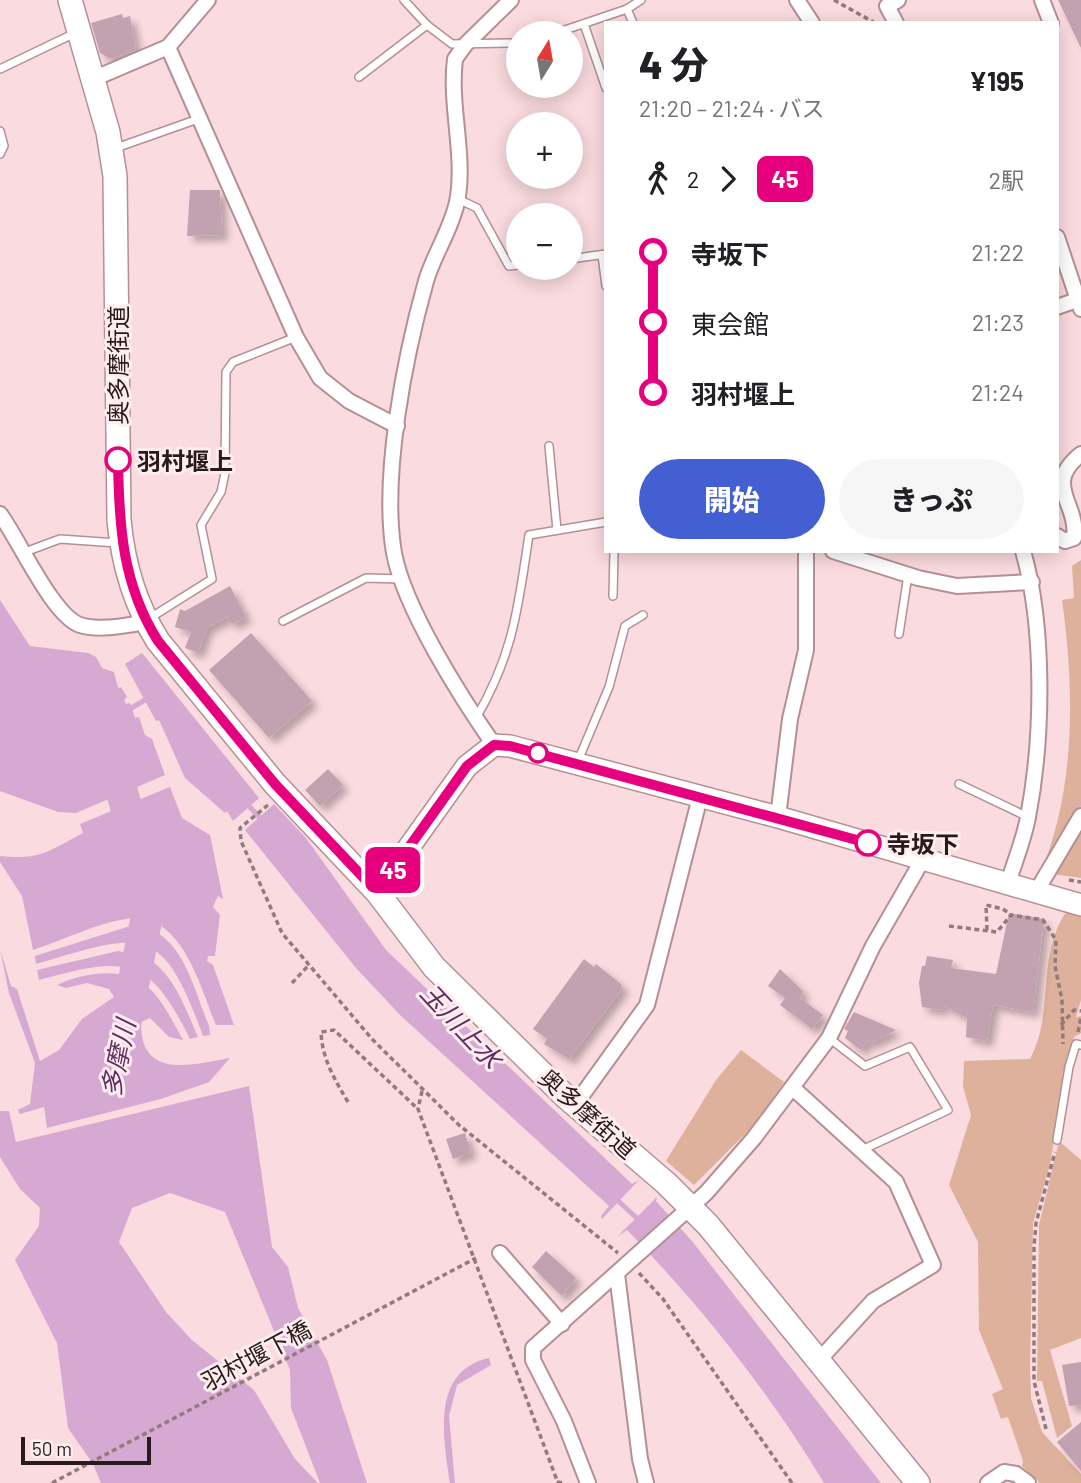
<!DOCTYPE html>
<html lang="ja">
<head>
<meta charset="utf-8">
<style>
  :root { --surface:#fff; --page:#f6f6f6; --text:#202124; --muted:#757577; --accent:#445fd2 }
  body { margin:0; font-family:Barlow,"Noto Sans JP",sans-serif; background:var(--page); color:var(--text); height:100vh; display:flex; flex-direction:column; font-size:26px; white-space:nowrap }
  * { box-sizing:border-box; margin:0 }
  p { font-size:23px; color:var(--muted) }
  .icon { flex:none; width:38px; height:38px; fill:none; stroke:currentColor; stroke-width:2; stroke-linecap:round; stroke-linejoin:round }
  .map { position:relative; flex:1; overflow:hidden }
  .sheet { position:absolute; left:604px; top:21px; width:455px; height:532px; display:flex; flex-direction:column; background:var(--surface); border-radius:0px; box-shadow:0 4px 18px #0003 }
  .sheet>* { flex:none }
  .badge { padding:0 14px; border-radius:10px; font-size:24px; line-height:46px }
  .needle { width:46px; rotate:11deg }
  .fabs { position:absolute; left:506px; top:21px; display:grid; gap:14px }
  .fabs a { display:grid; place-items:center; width:77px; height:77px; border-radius:50%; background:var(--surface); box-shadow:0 4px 18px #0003; font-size:35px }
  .scale { position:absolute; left:21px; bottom:18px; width:130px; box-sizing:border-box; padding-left:7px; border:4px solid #281a1d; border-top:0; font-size:19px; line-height:24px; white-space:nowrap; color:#281a1d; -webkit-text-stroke:5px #fdedef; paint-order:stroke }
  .map>.badge { position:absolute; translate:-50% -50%; box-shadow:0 0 0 4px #fff }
  .legs { display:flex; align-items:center; gap:10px; height:77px; padding:0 35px; font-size:23px }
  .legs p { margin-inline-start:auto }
  .head { display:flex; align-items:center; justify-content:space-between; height:119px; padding:0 35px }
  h1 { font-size:38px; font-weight:800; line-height:52px }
  .action { display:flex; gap:14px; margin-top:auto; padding:14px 35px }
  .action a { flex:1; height:80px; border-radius:42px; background:var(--accent); color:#fff; font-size:28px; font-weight:800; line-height:80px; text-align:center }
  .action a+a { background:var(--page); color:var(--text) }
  ul { padding:0 35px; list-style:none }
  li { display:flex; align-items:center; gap:24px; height:70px; font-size:26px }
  li i { display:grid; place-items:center; width:10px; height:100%; margin:0 9px; background:currentColor }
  li i::after { content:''; width:18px; height:18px; margin:-9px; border:5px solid; border-radius:50%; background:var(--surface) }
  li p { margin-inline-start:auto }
  li:first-child i { background:linear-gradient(#0000 50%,currentColor 0) }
  li:last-child i { background:linear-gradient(currentColor 50%,#0000 0) }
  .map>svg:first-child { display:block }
</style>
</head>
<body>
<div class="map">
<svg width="1081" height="1483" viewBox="0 0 1081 1483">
  <defs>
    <filter id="shadow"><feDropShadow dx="6" dy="6" stdDeviation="3.5" flood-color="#0004"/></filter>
  </defs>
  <rect width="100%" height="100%" fill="#fadbdf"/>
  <g fill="#ddb19b">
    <path d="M1081,560V806L1037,881C1076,795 1075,692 1062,600L1074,598L1072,566Z"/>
    <path d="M1081,823V878L1053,874Z"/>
    <path d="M1066,912L1081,917V1000L1076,1017L1081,1016V1033L1074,1037L1066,1067L1050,1165L1033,1223L1030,1365L1031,1398L1042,1432L1081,1474V1483H1040L1022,1466L1023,1461L1008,1417L1001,1419L992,1394L1003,1389L979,1330L978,1242L949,1185L971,1115L963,1086L964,1061L1030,1059C1055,1012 1036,956 1066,912Z"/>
    <path d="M741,1050L784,1082L752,1127L694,1185L666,1161L716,1080Z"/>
    <path d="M1059,1141L1081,1160V1338L1050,1350L1072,1426L1057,1438L1042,1381H1037L1039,1225Z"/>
  </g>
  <g fill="#d6a9d3">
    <path d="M0,600L30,646L88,653L96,657L102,668L114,672L118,688L121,687L127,697L124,700L126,704L130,703L135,718L139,717L145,735L152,739L165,775L76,813L58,812L0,791Z"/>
    <path d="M142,653L259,798L233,821L227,811L225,813L185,778L159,720L156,721L125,664Z"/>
    <path d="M170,787L182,818L210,835L223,899L218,896L213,907L220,915L215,956H208L207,961L213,965L234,1025H216C200,987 182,910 126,919C95,924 63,940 33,950L22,896L0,862V856C41,860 47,852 83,833L80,824Z"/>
    <path d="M274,804L306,838L386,950L632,1184L639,1180L602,1219L601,1216L609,1206L400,1015L356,968L245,830Z"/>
    <path d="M127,927C138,928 150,929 159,934C187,952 197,998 209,1026L210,1035L203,1036C162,922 143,932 36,964L35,956Z"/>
    <path d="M0,949L11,986L17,989L40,1061L59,1050L82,1019L114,997L109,989L87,983L66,988L57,985C87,971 129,965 154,993C166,1007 174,1024 183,1040L169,1037L150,1018L141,1022C140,1080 192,1065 230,1058L209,1082L161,1099L47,1128L44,1107L20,1114L18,1110L30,1104L35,1063L9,993Z"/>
    <path d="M118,951C127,953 138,954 146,958C173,971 187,1012 198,1037L190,1039C148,954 125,957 39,980L37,970Z"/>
    <path d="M249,1086L272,1247L288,1267L298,1308L327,1360L367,1483H320L291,1408L290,1370L225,1212L170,1193L132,1208L119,1242L166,1312L192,1340L254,1390L295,1459L318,1483H101L93,1464L68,1428L57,1343L15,1260L39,1226L40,1208L20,1189L0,1157V1111H9L16,1142Z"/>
    <path d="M657,1197L656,1201L692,1241L881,1483H824C769,1392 701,1306 627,1230L618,1236Z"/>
    <path d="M489,1358L491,1365L457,1385L449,1416L455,1483H450C443,1436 431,1371 489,1358Z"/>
  </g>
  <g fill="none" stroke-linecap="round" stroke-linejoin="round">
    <g stroke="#d6a9d3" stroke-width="5">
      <path d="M128,710L150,697"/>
      <path d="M247,804L264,822"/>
      <path d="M616,1199L640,1221"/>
    </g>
    <path stroke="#d6a9d3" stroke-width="32" d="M95,761L118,778L146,878L149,906L126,1020"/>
  </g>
  <g fill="#c2a2b1" filter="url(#shadow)">
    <path d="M1058,0H1081V48Z"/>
    <path d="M122,14L123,18L130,16L136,50L111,59L100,53L91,23Z"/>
    <path d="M190,190H220L222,235L187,236Z"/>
    <path d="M230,586L246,617L232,624L227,617L207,628L198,653L185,648L191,632L175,627L180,609L185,611Z"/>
    <path d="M251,633L312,701L269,738L209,670Z"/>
    <path d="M328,769L343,785L320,806L305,790Z"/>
    <path d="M1009,913L1044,919L1033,1012L993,1005L987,1041L966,1037L967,1018L942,1005L941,1010L922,1007L919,983L922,966H925L927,956L953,960L951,968L996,974Z"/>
    <path d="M584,959L594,967L596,964L621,984L622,989L569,1059L544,1044L547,1039L533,1029Z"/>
    <path d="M780,969L803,991L800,998L823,1015L812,1029L780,1005L785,998L768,986Z"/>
    <path d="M854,1012L896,1030L871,1043L868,1040L861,1050L845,1038L848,1031L844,1029Z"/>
    <path d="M465,1133L471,1153L453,1159L446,1139Z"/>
    <path d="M546,1251L576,1278L562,1296L532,1267Z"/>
    <path d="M1081,1362V1405L1069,1406L1062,1365Z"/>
    <path d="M1081,1422V1471L1057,1442Z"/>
  </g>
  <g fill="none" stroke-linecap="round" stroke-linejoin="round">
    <defs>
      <g id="service">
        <path d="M404,0L427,25L452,44L518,43"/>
        <path d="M627,9L633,23"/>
        <path d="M584,24L606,88"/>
        <path d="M556,33L627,9L641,0"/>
        <path d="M0,69L75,33"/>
        <path d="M359,77L427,25"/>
        <path d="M0,131L4,146L0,154"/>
        <path d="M113,149L198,119"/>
        <path d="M458,199L477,208L509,266L518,265"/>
        <path d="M602,255L606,286"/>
        <path d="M570,259L606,254"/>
        <path d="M549,446L557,530"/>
        <path d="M25,552L60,539L117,543"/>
        <path d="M613,596L614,551"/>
        <path d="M150,618L212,579L201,525L221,492L225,473L226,372L233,362L296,337"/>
        <path d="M283,621L366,578L401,579"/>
        <path d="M899,634L908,575"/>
        <path d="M476,718C514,653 518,607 529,535L606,522"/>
        <path d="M577,763L609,687L625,626L643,615"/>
        <path d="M959,784L1028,817"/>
        <path d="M829,1038L865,1066L910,1047L948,1110L864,1149"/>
        <path d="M1057,1140L1069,1067L1076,1044L1081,1045"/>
      </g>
      <g id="minor">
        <path d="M797,0L812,23"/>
        <path d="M1042,0L1051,23"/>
        <path d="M896,23L887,6L898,0"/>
        <path d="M168,47L296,337L320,378L349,401L397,426"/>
        <path d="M93,79L168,47L208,0"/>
        <path d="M1057,237L1081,309"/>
        <path d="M1057,307L1077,300"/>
        <path d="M0,514C19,540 53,616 80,625C98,631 126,626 145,622"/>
        <path d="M1057,536L1065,541L1074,538C1079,503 1042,485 1081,454"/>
        <path d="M833,551L918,578L957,586L1032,582"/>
        <path d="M494,745C462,699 404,608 394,553C381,476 405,356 426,281C434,254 451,230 457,202C466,156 449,106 455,59L465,45L511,0"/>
        <path d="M778,817L790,719L806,650V551"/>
        <path d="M1008,883C1015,861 1024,839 1028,817C1043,739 1045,627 1023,551"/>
        <path d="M1036,892L1081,816"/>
        <path d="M793,1088L896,1182L933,1265L873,1301L820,1359"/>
        <path d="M575,1105L647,1005L700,797"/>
        <path d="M500,1253L562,1324"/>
        <path d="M617,1274L640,1459L646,1483"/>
        <path d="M588,1483L564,1421L533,1360V1348L706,1193L754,1138L829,1038L873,946L923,859"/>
        <path d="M988,1483L1004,1472L1016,1474L1028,1483"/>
      </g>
      <path id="secondary" d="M377,892L467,766L494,745L510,746L778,817L1081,905"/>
      <path id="primary" d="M70,0L108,132L115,176L119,520C123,564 134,603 158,641L275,784L377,892L434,967L566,1097L667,1184L708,1225L918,1483"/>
    </defs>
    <use href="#service" stroke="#b49095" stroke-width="10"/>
    <use href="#minor" stroke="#b49095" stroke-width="18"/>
    <use href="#secondary" stroke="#b49095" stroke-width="24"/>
    <use href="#primary" stroke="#b49095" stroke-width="26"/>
    <g stroke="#917b7e" stroke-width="3.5" stroke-dasharray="5 3.5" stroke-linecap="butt">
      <path d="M834,0L875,23"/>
      <path d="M268,805L240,828L241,841L282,933L372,1039L459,1125L618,1253"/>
      <path d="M1069,880L1081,882"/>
      <path d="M949,926L997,932L1011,915L1043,920L1056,940L1055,966L1062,1000L1063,1044"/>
      <path d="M987,930L986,905L1003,909L1011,915"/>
      <path d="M292,983L308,966"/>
      <path d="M1061,1025L1074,1010L1081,1011"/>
      <path d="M1078,1032L1081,1017"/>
      <path d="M422,1091L418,1109L558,1483"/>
      <path d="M348,1102C335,1080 322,1059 321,1032L334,1030L418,1109"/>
      <path d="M639,1273L663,1299L792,1483"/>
      <path d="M1046,1429L1034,1381V1246L1036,1223L1055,1152"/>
      <path d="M557,1482L565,1483"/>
      <path d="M52,1483L476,1258"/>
    </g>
    <use href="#service" stroke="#fff" stroke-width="7"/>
    <use href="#minor" stroke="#fff" stroke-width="14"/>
    <use href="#secondary" stroke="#fff" stroke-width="21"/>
    <use href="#primary" stroke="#fff" stroke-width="23"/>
  </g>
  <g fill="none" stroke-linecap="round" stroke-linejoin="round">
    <defs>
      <path id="line-1" d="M118,460C119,525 122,584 158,641L275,784L377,892L467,766L494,745L510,746L868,843"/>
    </defs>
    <use href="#line-1" stroke="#fff" stroke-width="16"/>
    <use href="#line-1" stroke="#e6007e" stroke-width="10"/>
  </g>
  <g fill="#fff" stroke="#e6007e" stroke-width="3.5">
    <circle cx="118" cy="460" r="12"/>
    <circle cx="538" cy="753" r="9"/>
    <circle cx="868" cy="843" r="12"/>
  </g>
  <g text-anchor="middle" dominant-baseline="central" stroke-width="6" stroke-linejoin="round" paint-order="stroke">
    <g font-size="24" fill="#281a1d" stroke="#fdedef">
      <text transform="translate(117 365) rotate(-90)">奥多摩街道</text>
      <text transform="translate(588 1113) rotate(42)">奥多摩街道</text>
      <text transform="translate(256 1355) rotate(-28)">羽村堰下橋</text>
    </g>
    <g font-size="24" font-weight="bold" fill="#281a1d" stroke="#fdedef" text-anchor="start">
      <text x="137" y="460">羽村堰上</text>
      <text x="887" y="843">寺坂下</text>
    </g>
    <g font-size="26" font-style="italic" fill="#642d62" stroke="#fdedef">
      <text transform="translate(462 1025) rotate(47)">玉川上水</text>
      <text transform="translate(117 1058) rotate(-78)">多摩川</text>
    </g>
  </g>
</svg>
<div class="fabs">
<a><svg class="needle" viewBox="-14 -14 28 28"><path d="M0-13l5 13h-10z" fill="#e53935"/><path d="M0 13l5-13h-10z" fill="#757577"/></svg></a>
<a>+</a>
<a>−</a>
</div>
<div class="scale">50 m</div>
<b class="badge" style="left:393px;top:870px;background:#e6007e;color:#fff">45</b>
<section class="sheet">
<div class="head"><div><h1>4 分</h1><p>21:20 – 21:24 · バス</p></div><b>¥195</b></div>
<div class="legs"><svg class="icon" aria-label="walk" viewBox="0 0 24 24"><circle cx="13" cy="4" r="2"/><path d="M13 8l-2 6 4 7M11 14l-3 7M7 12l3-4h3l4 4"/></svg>2<svg class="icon" aria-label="forward" viewBox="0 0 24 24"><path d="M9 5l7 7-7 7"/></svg><b class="badge" style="background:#e6007e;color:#fff">45</b><p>2駅</p></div>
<ul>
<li><i style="color:#e6007e"></i><b>寺坂下</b><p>21:22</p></li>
<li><i style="color:#e6007e"></i><span>東会館</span><p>21:23</p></li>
<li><i style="color:#e6007e"></i><b>羽村堰上</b><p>21:24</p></li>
</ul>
<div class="action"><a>開始</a><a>きっぷ</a></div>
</section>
</div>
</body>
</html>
